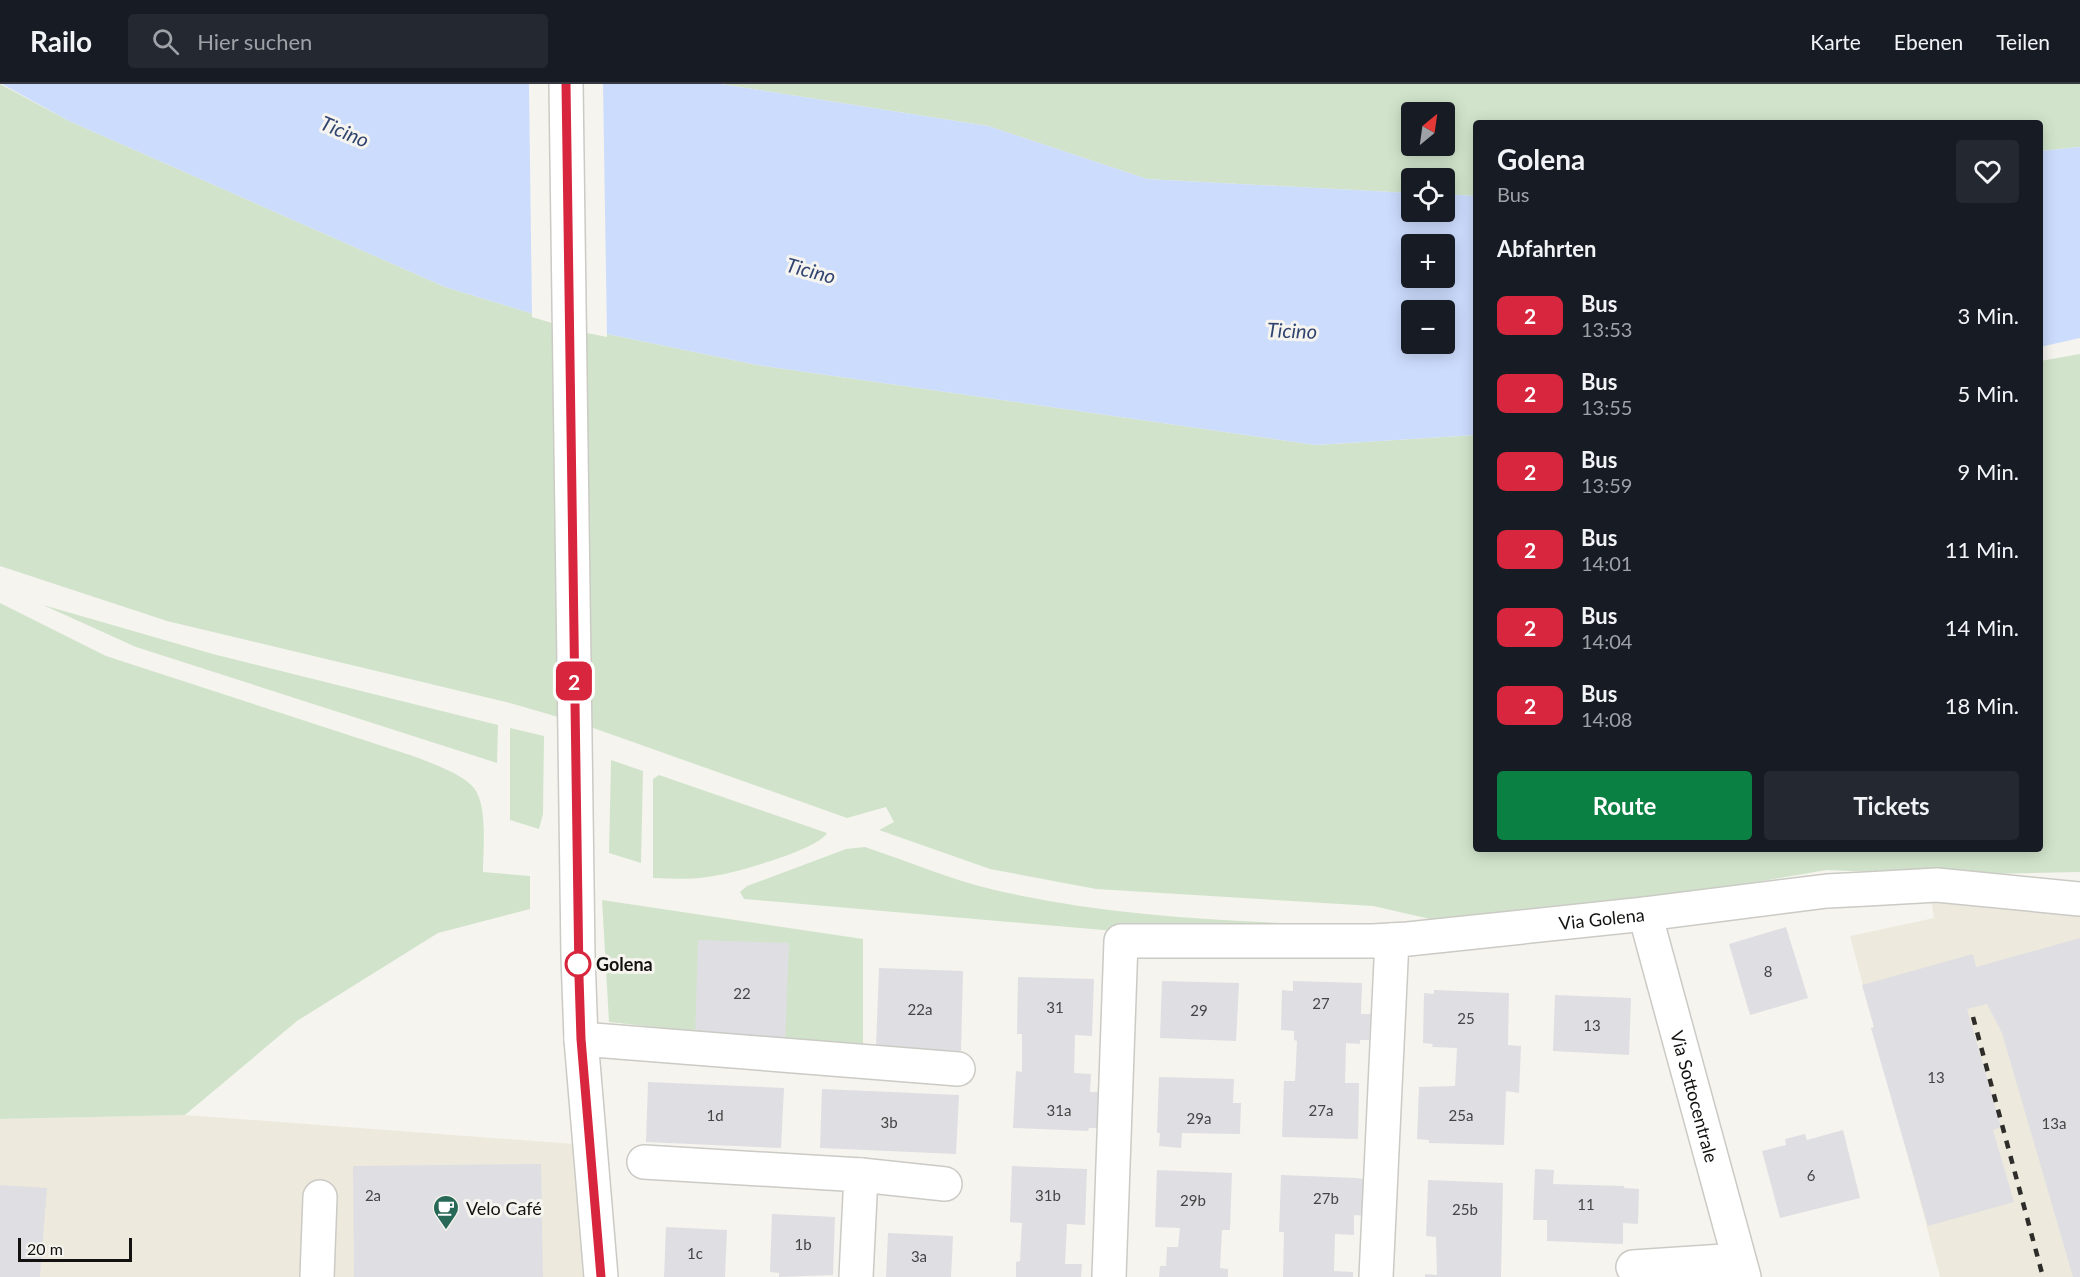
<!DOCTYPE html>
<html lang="de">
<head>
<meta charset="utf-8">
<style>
  :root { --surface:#171b24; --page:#242831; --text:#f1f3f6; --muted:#9ea1a6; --line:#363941; --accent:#0b8043 }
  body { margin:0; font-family:Lato,sans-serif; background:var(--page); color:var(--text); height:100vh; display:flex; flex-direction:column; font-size:22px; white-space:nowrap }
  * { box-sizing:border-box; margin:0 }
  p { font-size:20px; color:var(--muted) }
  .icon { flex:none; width:33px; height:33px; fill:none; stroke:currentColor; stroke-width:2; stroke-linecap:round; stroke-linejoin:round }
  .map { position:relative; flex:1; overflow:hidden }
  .details { position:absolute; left:1473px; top:36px; width:570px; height:732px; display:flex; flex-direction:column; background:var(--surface); border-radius:6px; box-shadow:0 3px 15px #0003 }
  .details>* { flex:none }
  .badge { padding:0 12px; border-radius:9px; font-size:21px; line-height:39px }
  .needle { width:39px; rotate:29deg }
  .tools { position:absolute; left:1401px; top:18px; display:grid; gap:12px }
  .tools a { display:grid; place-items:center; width:54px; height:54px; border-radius:6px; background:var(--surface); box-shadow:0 3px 15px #0003; font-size:30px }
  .scale { position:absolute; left:18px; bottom:15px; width:114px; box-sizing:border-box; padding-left:6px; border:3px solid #131210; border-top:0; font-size:16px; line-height:21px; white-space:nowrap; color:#131210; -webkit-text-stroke:4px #f6f4ef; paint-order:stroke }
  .map>.badge { position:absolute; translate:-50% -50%; box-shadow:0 0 0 3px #fff }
  h2 { padding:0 24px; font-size:22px; line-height:54px }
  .round { display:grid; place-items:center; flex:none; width:63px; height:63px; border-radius:6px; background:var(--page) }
  .headline { display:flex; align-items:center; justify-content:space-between; height:102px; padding:0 24px }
  h1 { font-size:28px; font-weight:700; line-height:45px }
  .primary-button { display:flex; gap:12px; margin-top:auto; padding:12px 24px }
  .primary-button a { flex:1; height:69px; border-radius:6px; background:var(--accent); color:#fff; font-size:24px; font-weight:700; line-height:69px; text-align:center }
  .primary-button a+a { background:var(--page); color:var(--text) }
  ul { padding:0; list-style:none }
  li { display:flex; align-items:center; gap:18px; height:78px; padding:0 24px }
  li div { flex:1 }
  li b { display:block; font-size:22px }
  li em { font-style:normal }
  li .badge { min-width:66px; font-weight:700; text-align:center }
  header { display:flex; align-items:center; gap:36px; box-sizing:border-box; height:84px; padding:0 30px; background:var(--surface); border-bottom:2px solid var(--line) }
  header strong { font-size:28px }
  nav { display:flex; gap:33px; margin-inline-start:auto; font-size:21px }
  .search { width:420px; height:54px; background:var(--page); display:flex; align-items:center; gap:15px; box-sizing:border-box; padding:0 21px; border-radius:6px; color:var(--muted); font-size:22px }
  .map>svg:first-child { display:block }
</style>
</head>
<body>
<header>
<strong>Railo</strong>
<div class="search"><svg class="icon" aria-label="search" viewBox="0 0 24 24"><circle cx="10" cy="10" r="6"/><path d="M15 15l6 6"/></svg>Hier suchen</div>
<nav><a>Karte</a><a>Ebenen</a><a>Teilen</a></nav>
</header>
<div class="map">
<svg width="2080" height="1193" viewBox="0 0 2080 1193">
  <rect width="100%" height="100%" fill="#f6f4ef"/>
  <g fill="#edeadd">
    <path d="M1930,809L2080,820V1193H1940L1850,852L1934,834Z"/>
    <path d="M185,1031L589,1061L601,1193H0V1035Z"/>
  </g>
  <g fill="#d1e4cb" fill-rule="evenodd">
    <path d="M0,0L69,37L445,203L583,245L757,281L1316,361L1476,351V765H2040V277L2080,270V788L1939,791L1827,786L1666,813L1439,837L1373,822L1096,805L990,785L879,746L894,738L886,723L847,734L582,640L510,619L167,537L0,482Z"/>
    <path d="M721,0H2080V63L2040,67V39H1476V112L1445,110L1444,94H1412L1411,109L1147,95L988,42ZM1412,28H1444V62H1412Z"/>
    <path d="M0,519L106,572L416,673C433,680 463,690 474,704C488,722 483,766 483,788L530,792V825L438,849L297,937L185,1031L0,1035Z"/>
    <path d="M43,521L213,570L498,641L497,679L136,563Z"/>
    <path d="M510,644L544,652L543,730L539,745L510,736Z"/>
    <path d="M611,676L643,687L641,779L609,769Z"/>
    <path d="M659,691L827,749C817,766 740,787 719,791C697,796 675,795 653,794V695Z"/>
    <path d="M865,763C907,777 949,795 991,805C1115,835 1245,837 1372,843L1115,847L744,815L740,808L747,802L846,765Z"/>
    <path d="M602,816L863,855V966L609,938Z"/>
  </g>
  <g fill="#ccdcfd" fill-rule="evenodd">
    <path d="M2,0H721L988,42L1147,95L1411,109L1412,128H1444L1445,110L1476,112V351L1316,361L757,281L583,245L445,203L69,37ZM1412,160H1444V194H1412ZM1412,226H1444V260H1412Z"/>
    <path d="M2080,63V254L2040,263V67Z"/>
  </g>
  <path fill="#f6f4ef" d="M529,0H603L607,253L582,248L532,233Z"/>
  <g fill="#dfdee3">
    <path d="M1786,843L1808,914L1750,931L1729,860Z"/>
    <path d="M2080,854V1193H2073L2002,949L1987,920L1967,925L2001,1043L1993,1046L2014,1118L1928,1142L1871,944L1874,943L1862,901L1973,870L1976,883Z"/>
    <path d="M698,856L789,859L785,961L695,958Z"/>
    <path d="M879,884L963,887L961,967L876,964Z"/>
    <path d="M1018,893L1094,895L1092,952L1075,951L1074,989L1091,990L1090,1008H1105L1104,1044H1089L1088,1047L1013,1044L1016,987L1022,988V950H1017Z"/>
    <path d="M1162,897L1239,899L1236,957L1160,954Z"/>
    <path d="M1293,897L1362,899L1361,930H1371L1369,956H1360V960L1346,959L1345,999H1359L1358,1055L1282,1053L1284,997H1295L1297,957L1294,956V947L1281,946L1282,906L1293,907Z"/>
    <path d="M1434,906L1509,909L1508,961L1521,962L1519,1009L1506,1007L1504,1061L1429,1059V1056L1417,1055L1419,1003L1455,1002L1457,964L1432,963L1433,960L1423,959L1424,909L1434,910Z"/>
    <path d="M1555,911L1631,914L1629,971L1553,967Z"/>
    <path d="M1159,993L1234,995L1233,1019H1241L1240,1050L1182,1049L1181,1064L1159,1062L1160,1049H1157Z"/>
    <path d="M648,998L784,1004L781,1064L646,1058Z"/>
    <path d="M822,1005L959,1011L956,1070L820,1064Z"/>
    <path d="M1843,1046L1860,1114L1780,1134L1762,1067L1786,1061L1785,1055L1805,1050L1807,1056Z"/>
    <path d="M541,1080L543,1193H354L353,1082Z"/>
    <path d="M1012,1082L1087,1085L1085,1141L1067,1140L1065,1180H1082L1081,1193H1016V1178L1020,1177L1022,1139L1010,1138Z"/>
    <path d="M1535,1085L1554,1086L1553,1100L1624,1102V1104L1639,1105L1638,1140L1623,1139V1160L1547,1157V1136H1533Z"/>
    <path d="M1157,1086L1232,1089L1230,1146H1222L1220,1184L1228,1185V1193H1159L1160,1182H1166L1167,1163H1178L1180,1144L1155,1143Z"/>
    <path d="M1281,1091L1356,1094L1371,1096L1370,1132L1354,1131V1151L1335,1150L1334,1187L1353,1188V1193H1283L1284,1148H1279Z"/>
    <path d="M1428,1096L1503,1099L1501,1193H1425V1190L1437,1191L1436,1153L1426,1152Z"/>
    <path d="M0,1101L47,1104L40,1193H0Z"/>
    <path d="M772,1130L835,1133L833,1191L779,1193V1189L770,1188Z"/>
    <path d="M666,1143L727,1146L725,1193H664Z"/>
    <path d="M888,1149L953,1152L951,1193H886Z"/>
  </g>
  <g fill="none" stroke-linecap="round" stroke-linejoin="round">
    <defs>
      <g id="minor">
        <path d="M566,0L578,872L581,955L601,1193"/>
        <path id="s1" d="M1645,830L1744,1193"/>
        <path d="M581,955L958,985"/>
        <path d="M644,1078L861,1091L856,1193"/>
        <path d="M861,1091L945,1100"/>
        <path d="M1633,1183L1739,1176"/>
        <path d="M317,1193L320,1113"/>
        <path id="s2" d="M1109,1193L1121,857H1373L1408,855L1645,830L1827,807L1867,805L1937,801L2080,815"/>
        <path d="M1376,1193L1392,856"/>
      </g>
    </defs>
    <use href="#minor" stroke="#cbcac5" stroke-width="36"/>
    <use href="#minor" stroke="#fff" stroke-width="33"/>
    <path stroke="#2e2d2a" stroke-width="4.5" stroke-dasharray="8 8" stroke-linecap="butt" d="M1973,933L2043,1193"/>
  </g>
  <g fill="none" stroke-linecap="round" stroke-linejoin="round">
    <defs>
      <path id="line" d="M566,0L579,893L581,955L601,1193"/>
    </defs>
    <use href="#line" stroke="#fff" stroke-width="14"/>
    <use href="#line" stroke="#d7263d" stroke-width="9"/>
  </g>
  <defs>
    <symbol id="cafe-pin" viewBox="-11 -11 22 30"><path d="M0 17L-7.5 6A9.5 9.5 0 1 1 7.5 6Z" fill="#276857" stroke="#f6f4ef"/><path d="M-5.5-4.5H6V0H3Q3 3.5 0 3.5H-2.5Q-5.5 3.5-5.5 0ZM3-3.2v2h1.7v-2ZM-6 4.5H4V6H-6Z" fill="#fff"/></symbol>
  </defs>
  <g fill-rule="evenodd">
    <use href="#cafe-pin" x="431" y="1109" width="30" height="40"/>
  </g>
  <circle fill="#fff" stroke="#d7263d" stroke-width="3" cx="578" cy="880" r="12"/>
  <g text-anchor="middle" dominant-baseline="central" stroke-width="6" stroke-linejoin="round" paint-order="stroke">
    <g font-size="15" fill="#464545">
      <text x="1768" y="887">8</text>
      <text x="742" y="909">22</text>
      <text x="1321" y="919">27</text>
      <text x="1055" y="923">31</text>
      <text x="920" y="925">22a</text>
      <text x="1199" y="926">29</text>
      <text x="1466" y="934">25</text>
      <text x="1592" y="941">13</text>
      <text x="1936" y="993">13</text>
      <text x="1059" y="1026">31a</text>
      <text x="1321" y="1026">27a</text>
      <text x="715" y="1031">1d</text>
      <text x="1461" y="1031">25a</text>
      <text x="1199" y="1034">29a</text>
      <text x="889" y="1038">3b</text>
      <text x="2054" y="1039">13a</text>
      <text x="1811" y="1091">6</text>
      <text x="373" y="1111">2a</text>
      <text x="1048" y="1111">31b</text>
      <text x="1326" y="1114">27b</text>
      <text x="1193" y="1116">29b</text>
      <text x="1586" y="1120">11</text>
      <text x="1465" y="1125">25b</text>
      <text x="803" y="1160">1b</text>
      <text x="695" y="1169">1c</text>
      <text x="919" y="1172">3a</text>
    </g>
    <g font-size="18" fill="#131210" stroke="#f6f4ef">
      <text stroke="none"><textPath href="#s2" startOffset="818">Via Golena</textPath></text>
      <text stroke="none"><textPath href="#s1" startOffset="189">Via Sottocentrale</textPath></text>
    </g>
    <g font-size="18" font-weight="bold" fill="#131210" stroke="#f6f4ef" text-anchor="start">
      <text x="596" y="880">Golena</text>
    </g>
    <g font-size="18" fill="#131210" stroke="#f6f4ef" text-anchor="start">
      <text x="466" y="1124">Velo Café</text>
    </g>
    <g font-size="20" font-style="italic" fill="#314470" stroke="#f6f4ef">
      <text transform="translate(345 47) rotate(23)">Ticino</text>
      <text transform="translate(811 186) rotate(15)">Ticino</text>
      <text transform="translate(1292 246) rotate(2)">Ticino</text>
    </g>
  </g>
</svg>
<div class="tools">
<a><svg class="needle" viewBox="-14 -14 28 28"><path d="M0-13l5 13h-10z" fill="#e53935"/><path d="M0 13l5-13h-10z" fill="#9ea1a6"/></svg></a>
<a><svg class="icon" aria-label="locate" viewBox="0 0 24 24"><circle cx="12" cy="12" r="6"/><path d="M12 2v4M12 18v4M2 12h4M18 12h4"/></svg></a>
<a>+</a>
<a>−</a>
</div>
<div class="scale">20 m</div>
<b class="badge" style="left:574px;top:597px;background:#d7263d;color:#fff">2</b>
<section class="details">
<div class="headline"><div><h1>Golena</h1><p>Bus</p></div><a class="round"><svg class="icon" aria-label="heart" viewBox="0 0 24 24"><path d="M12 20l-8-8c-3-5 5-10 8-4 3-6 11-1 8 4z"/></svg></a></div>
<h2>Abfahrten</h2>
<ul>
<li><span class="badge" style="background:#d7263d;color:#fff">2</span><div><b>Bus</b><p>13:53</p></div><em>3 Min.</em></li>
<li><span class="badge" style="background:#d7263d;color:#fff">2</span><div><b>Bus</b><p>13:55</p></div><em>5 Min.</em></li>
<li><span class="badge" style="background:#d7263d;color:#fff">2</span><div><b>Bus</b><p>13:59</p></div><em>9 Min.</em></li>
<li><span class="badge" style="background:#d7263d;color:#fff">2</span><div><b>Bus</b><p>14:01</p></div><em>11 Min.</em></li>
<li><span class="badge" style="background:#d7263d;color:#fff">2</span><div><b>Bus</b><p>14:04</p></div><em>14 Min.</em></li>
<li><span class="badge" style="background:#d7263d;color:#fff">2</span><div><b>Bus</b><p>14:08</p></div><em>18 Min.</em></li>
</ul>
<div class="primary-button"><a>Route</a><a>Tickets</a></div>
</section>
</div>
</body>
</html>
